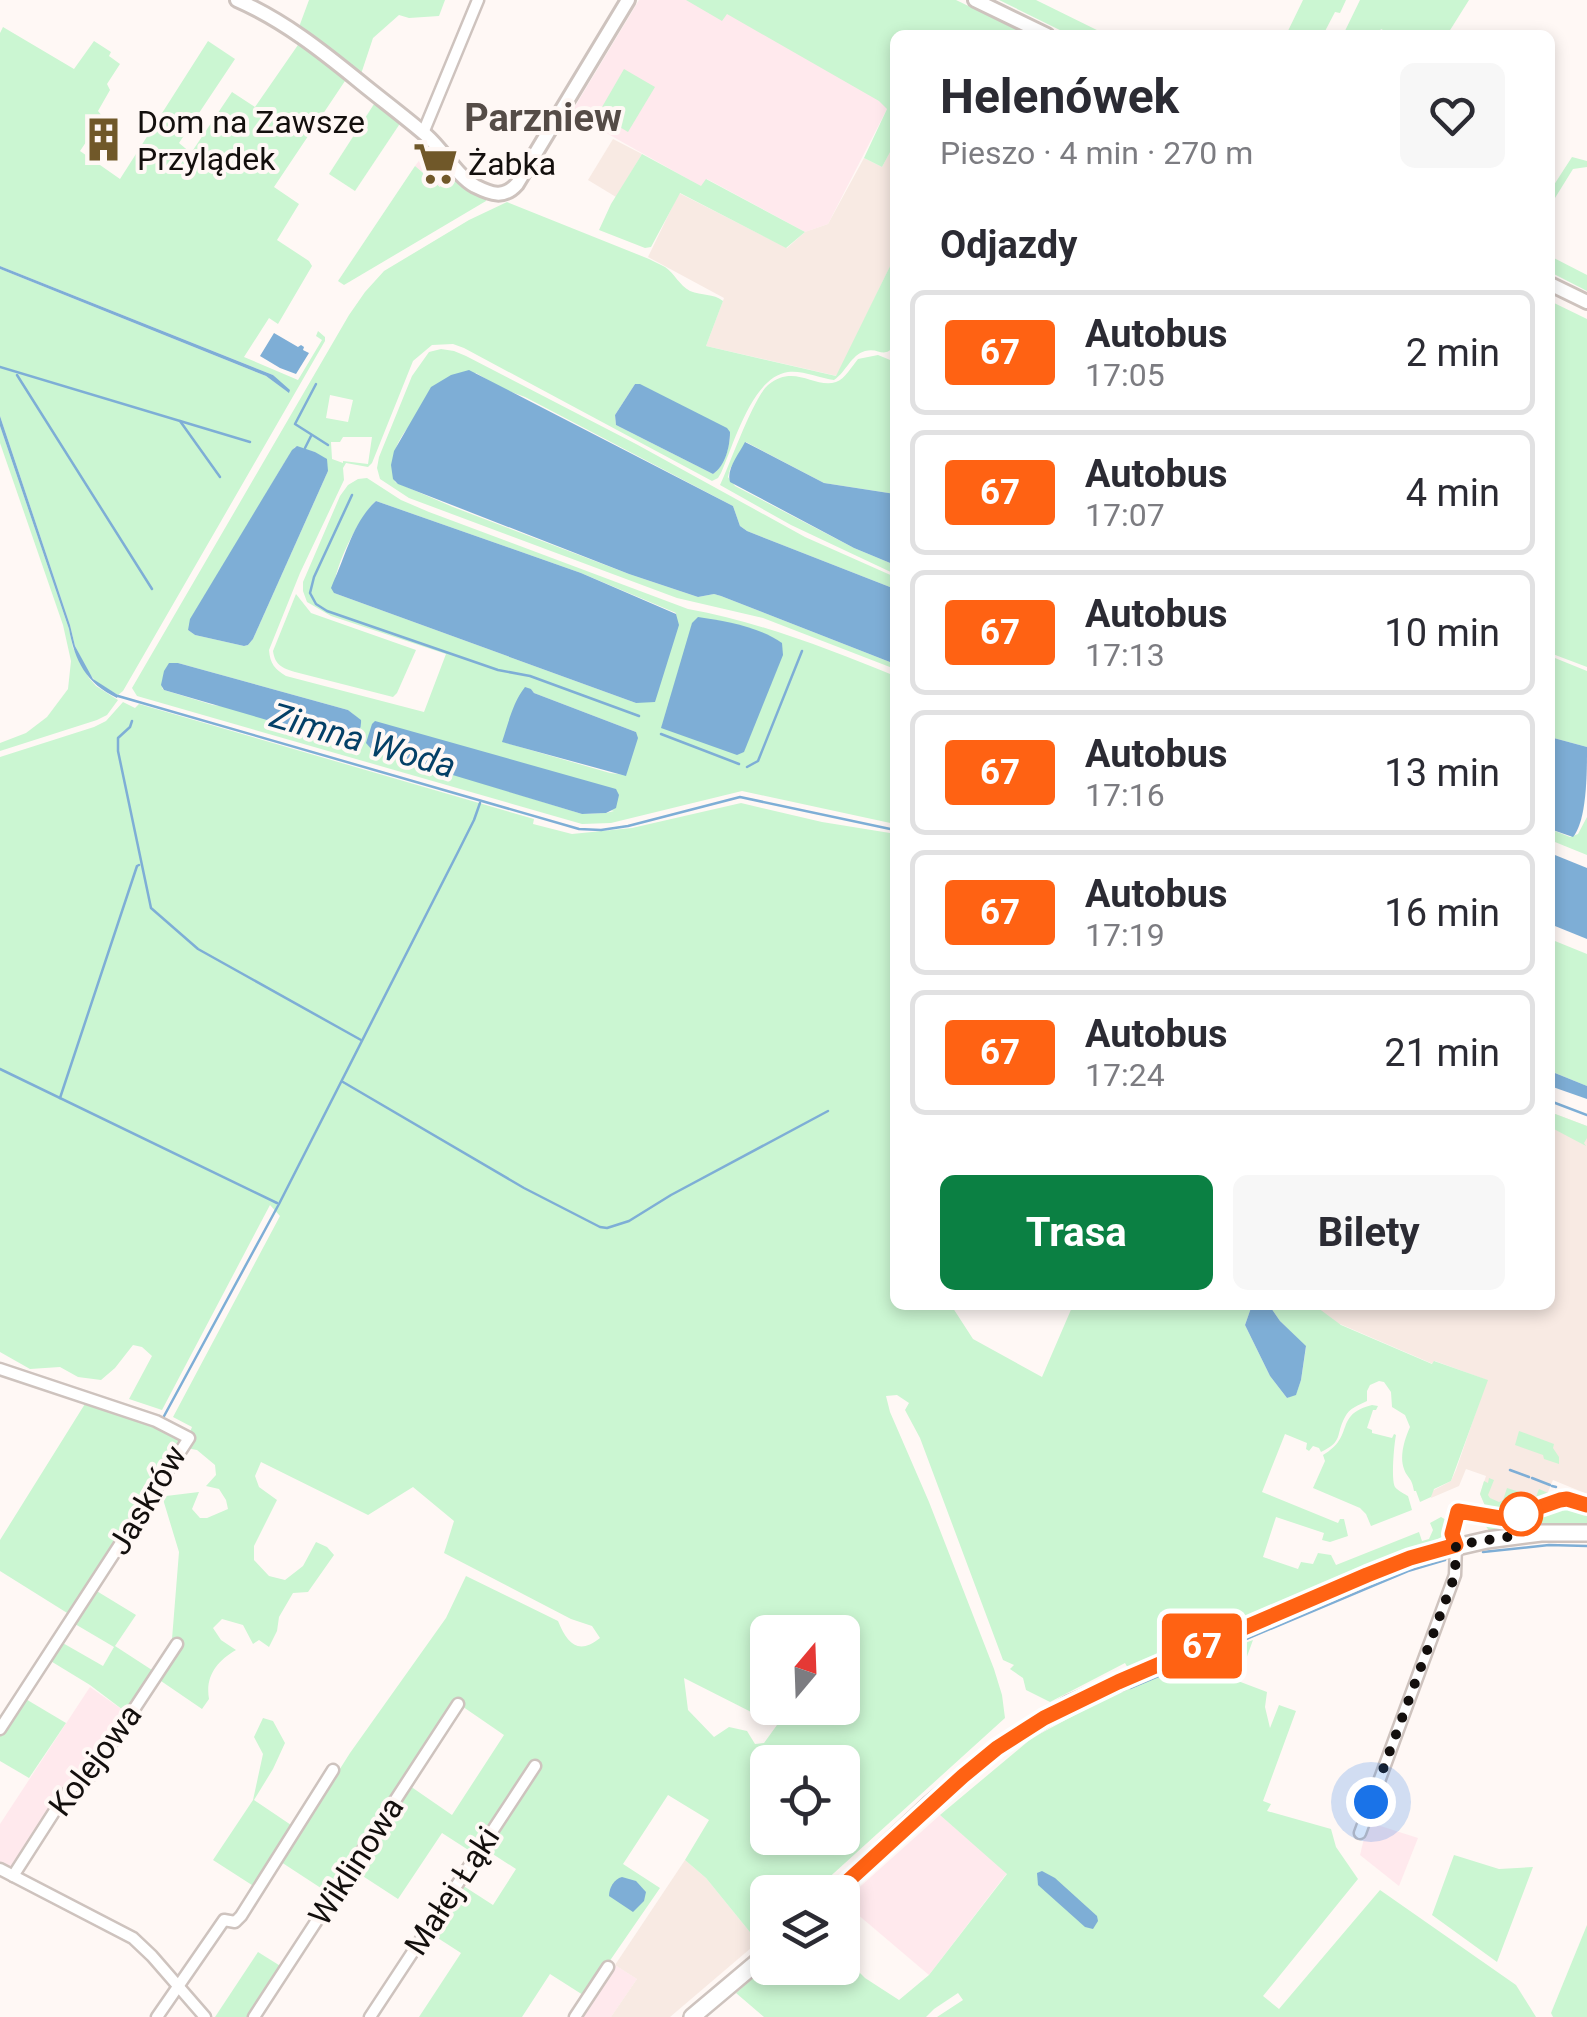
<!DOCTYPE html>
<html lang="pl">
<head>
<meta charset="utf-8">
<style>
  :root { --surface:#fff; --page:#f7f7f7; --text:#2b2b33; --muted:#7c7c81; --line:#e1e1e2; --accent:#0b8043 }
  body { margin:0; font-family:Roboto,sans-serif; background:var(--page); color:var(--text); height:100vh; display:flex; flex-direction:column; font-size:38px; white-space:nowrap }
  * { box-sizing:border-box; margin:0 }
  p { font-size:32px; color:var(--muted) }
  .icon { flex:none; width:55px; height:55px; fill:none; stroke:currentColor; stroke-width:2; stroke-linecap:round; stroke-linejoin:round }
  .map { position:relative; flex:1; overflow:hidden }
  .panel { position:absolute; left:890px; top:30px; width:665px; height:1280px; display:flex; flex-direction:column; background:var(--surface); border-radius:15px; box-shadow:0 5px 15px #0003 }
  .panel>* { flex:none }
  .badge { padding:0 20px; border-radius:8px; font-size:35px; line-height:65px }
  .needle { width:65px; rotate:19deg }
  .fabs { position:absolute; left:750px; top:1615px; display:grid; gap:20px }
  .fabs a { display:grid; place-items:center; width:110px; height:110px; border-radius:15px; background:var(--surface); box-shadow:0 5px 15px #0003; font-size:50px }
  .you { position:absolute; width:50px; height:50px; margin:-25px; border:8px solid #fff; border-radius:50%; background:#1a73e8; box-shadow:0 0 0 15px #1a73e833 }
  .map>.badge { position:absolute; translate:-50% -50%; box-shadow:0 0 0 5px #fff }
  h2 { padding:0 50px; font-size:38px; line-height:90px }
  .round { display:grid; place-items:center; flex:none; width:105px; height:105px; border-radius:15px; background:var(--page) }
  .headline { display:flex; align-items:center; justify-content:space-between; height:170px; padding:0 50px }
  h1 { font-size:48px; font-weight:700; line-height:75px }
  .action { display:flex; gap:20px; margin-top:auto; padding:20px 50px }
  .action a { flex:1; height:115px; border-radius:15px; background:var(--accent); color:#fff; font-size:40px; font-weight:700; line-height:115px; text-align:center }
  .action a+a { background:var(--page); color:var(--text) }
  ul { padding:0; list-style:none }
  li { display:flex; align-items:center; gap:30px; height:125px; margin:0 20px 15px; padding:0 30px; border:5px solid var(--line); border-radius:15px }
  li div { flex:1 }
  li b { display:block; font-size:38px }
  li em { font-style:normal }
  li .badge { min-width:110px; font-weight:700; text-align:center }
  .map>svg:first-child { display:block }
</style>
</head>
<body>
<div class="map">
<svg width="1587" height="2017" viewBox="0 0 1587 2017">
  <rect width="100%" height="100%" fill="#fff8f5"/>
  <g fill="#ffe9ed">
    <path d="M639,0H929L895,35L887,109L828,224L805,232L707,179L702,187L571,113Z"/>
    <path d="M431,145L452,169L441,187L415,166Z"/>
    <path d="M90,1687L127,1713L84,1777L12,1871L0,1864V1824Z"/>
    <path d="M940,1815L1007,1873L929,1975L843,1902Z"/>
    <path d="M1368,1822L1418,1838L1399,1886L1360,1855Z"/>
    <path d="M615,1965L637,1979L611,2017H579Z"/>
  </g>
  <g fill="#f8eae3">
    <path d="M613,139L642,154L616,197L588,180Z"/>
    <path d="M895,143V256L837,376L706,346L724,298L648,257L679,193L787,248L805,232L828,224L864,158L882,167Z"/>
    <path d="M1550,1112L1587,1126V1494L1553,1480L1546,1497L1521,1506L1520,1504L1516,1505V1508L1504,1513L1486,1508L1480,1494L1486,1476L1466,1469L1459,1486L1431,1498L1432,1491L1451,1481L1456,1470L1487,1380L1435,1361L1433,1364L1340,1324L1270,1305H1550Z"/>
    <path d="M685,1860L706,1878L758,1942L670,2017H611L637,1979L615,1965Z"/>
  </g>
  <g fill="#cbf6d2" fill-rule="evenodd">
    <path d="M309,0H445L439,16L409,18L399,15L373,38L361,74L299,27Z"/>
    <path d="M686,0H956L1008,25L1012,23L1036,35H895V143L882,167L864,158L887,109L879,101L727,14L722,21Z"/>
    <path d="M999,0H1036L1107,35H1070Z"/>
    <path d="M1303,0H1346L1340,13L1335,12L1323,35H1286Z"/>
    <path d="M1360,0H1469L1447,35H1393L1381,29L1378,35H1343Z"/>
    <path d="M3,27L74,69L94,41L111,52L109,56L120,64L107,84L110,90L98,111L103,117L80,151L120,179L208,41L235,59L179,143L191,153L232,92L255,107L300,42L347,78L274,187L299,204L277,240L309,261L312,266L278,324L269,318L244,357L298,380L322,340L316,336L318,331L325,337V341L123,691L118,695L96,682L88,672L75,646L70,625L0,416V269L266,376L288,392L273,375L0,266V33Z"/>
    <path d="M624,69L655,87L628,132L598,114Z"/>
    <path d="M376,101L401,122L355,191L329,174Z"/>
    <path d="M642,154L701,186L706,179L805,232L786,248L680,193L651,247L645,248L599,230L611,204Z"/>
    <path d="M1572,157L1587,161V167L1573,169L1550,206V191Z"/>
    <path d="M415,166L440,187L452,169L485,197L486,201L344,285L338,281Z"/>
    <path d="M507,202L649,259C654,262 660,264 665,267C675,274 679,285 690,291C702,296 713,293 723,301L706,346L836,376L895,256V345C883,360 880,347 865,351C851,355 846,372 834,380C820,378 802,370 788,372C752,377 734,444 721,473L718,478L712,481L464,348L453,344L432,345L413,361L372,463L368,467L346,463L343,468L344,480L300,573L269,650C270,664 275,669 286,676L424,712L446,654L331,616L307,602L303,591V582L340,496L348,485L358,479L367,478L401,500L429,512L688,609C760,622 828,649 895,676V824L742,791L611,823L582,824L137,696L132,688L349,315L365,292L384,271L469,220ZM635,384L730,436C729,449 724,467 713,474L616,425L615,415ZM330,395L353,400L348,422L326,418ZM343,437H372L368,464L343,461V463L332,459L331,442H340ZM295,447L315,452L328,471L253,639L248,645L244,646L195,635L188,630L281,468ZM376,501L581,573L676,613L636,703L334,593C331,572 360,515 376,501ZM178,663L348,710L360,720L361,726L213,705L164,690L162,688ZM531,689L534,693L636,732L626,775L610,773L503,742ZM368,748L614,811L606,813L582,814Z"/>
    <path d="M1550,256L1587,275V291L1550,272Z"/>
    <path d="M1550,301L1587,319V667L1550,653Z"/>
    <path d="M441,349L454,351L466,356L636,444L805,537L895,577V589L747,531L740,526L733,506L525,397L503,389L476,373C442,398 380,431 395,482L453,507L629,574L698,597L714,594L721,596L895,664V669L763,618L677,598L409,498L380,479L377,468L379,457L412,376L429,352Z"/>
    <path d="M878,355L895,362V494L824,483L746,442L730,469L728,477L735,486L854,548L895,565V574L791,525L720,485C730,464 753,398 768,385C794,363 815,389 836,382C845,379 852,366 858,359Z"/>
    <path d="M0,426L69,629L73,648L89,678L96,686L118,700L107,715L97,720L0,751V743L26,733L47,717L68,689L71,661L63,625L0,443Z"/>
    <path d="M296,594L311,613L416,650L397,693L393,697L295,672C282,668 275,665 273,651Z"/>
    <path d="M1550,656L1587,671V747L1550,737Z"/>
    <path d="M123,702L135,708L139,704L534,819L533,824L572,834L632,828L741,803L822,822L890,833L895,837V1305H951L973,1339L1042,1377L1073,1305H1252L1245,1325L1270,1376L1287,1398L1296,1394L1301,1380L1306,1347L1280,1321L1269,1305H1314L1341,1325L1432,1364L1434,1361L1488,1380L1451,1481L1434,1489L1431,1497L1420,1502L1416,1491H1414C1412,1477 1407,1478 1404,1469C1399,1456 1405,1438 1410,1427L1405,1415L1392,1407L1391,1392L1384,1382L1379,1381L1370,1385L1367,1391V1401C1359,1405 1349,1408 1345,1417C1335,1435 1344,1441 1321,1452L1319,1448L1313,1446L1309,1451L1306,1449L1307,1443L1285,1434L1262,1492L1338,1523L1340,1519H1344L1348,1536L1330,1542L1322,1540L1324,1533L1276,1517L1263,1557L1298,1569L1301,1562L1313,1564L1318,1553L1331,1555L1336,1565L1419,1532L1422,1541L1429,1539L1433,1530L1430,1523L1441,1517L1448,1521L1443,1536L1428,1545L1355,1571L1322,1588L1129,1670L1125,1663L1050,1702L1026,1690L1023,1678L1010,1669L1014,1665L1003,1660L920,1438L905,1410L909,1403L897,1395L886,1396L890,1412L929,1502L994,1669L1002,1695L1005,1718L813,1892H768L767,1933L758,1942L706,1878L685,1860L709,1820L668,1795L623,1864L660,1888L609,1962L605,1961L583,1995L550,1974L522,2017H419L461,1953L430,1933L462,1885L493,1905L516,1869L485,1849L473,1853L442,1833L398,1899L355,1871L410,1786L452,1815L504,1735L456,1702L330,1894L281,1862L350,1753L446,1618L466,1576L558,1621C567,1643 578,1656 600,1638L592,1626L571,1619L444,1553L454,1521L413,1487L368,1515L261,1462L255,1476L259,1487L277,1500L254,1546V1560L269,1576L285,1580L303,1566L316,1542L327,1547L334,1555L308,1592L293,1593L279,1617L277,1631L269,1647L259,1640L253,1644L243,1625L222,1619L213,1628L221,1640L236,1650C217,1661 205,1676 209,1699L202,1709L161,1681L184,1644L172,1639L179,1552L159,1486L72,1616L0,1571V1540L88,1399L190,1432L192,1427L173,1417L280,1216L270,1205L162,1410L129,1399L152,1356L142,1347L133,1345L115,1368L101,1380L78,1377L60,1367L30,1369L0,1352V757L94,727L106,721ZM181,1447L197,1450L215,1465L216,1475L206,1486L219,1489L226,1500L228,1509L207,1518H200L192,1509L199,1492L166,1496L159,1485ZM768,1632H842V1708H768ZM684,1678L777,1725L764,1743L755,1744L747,1731L729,1727L714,1737L688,1710ZM768,1762H842V1838H768Z"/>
    <path d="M1587,817V855L1550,840V829L1570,837L1578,834Z"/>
    <path d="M1550,939L1587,954V1086L1550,1071Z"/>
    <path d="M1550,1112L1587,1126V1138L1584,1143L1586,1146L1550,1127Z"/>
    <path d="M1372,1405L1378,1406L1376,1410H1373L1367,1428L1372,1430V1433L1392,1438L1394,1434L1396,1435C1394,1445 1391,1479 1395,1487C1397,1490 1406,1495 1408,1496L1412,1510L1371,1526L1366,1514L1360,1508L1313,1488L1325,1461L1323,1455C1356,1436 1333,1415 1372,1405Z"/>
    <path d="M1519,1431L1554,1444L1553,1448L1559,1457V1464L1544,1459L1543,1455L1515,1445Z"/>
    <path d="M1489,1478L1494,1480L1488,1495L1490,1498L1499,1502L1503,1500L1507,1488L1536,1497L1539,1489L1548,1493L1546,1497L1521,1506L1520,1504L1516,1505V1508L1504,1513L1486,1508L1480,1494L1484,1481L1488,1483Z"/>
    <path d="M1561,1506L1573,1507L1587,1512V1526L1490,1532L1482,1521L1485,1517L1489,1518L1485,1523L1499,1527L1504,1522L1514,1525L1523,1521L1524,1519H1529Z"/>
    <path d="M95,1590L136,1615L115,1646L155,1672L127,1713L90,1685L49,1660L59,1650L61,1642L103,1666L114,1647L75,1624Z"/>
    <path d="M1253,1640L1238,1681L1267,1692L1265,1707L1270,1728L1279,1705L1296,1711L1263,1801L1271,1804L1267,1811L1331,1829L1336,1847L1358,1879L1263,1996L1279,2009L1380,1890L1516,1985L1536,2017H937L963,2000L958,1993L934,2009L926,2017H764L736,1993L767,1966L842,1968L843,1956L865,1978L899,2000L929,1975L1007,1874L940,1815L1032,1738L1129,1686Z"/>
    <path d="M24,1698L66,1723L29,1778L0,1761V1735Z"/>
    <path d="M263,1718L273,1721L285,1743L273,1769L254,1800L294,1827L255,1887L213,1860L253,1800L263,1754L254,1737Z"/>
    <path d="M1454,1855L1499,1869L1533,1867L1497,1962L1432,1915Z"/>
    <path d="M1587,1925V2017H1553L1551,2013Z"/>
    <path d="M258,1952L282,1967L249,2017H215Z"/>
  </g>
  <g fill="#7eaed6">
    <path d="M0,266L273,375L290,390L289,393L266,376L0,269Z"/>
    <path d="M274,333L298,347L301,345L304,347L303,350L309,353L296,374L280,368L260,356Z"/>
    <path d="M469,370L733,506L740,526L747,531L895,589V664L721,596L714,594L698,597L629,574L398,484L393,479L391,465L394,451L431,387L451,375Z"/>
    <path d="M635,384H640L727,428L730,432C730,447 725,466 713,474L616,425L615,415Z"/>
    <path d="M0,416L70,625L75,646L93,679L118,695L117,698C86,683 75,661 69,629L0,426Z"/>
    <path d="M745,442L824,483L895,494V565L854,548L730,482C726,469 739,454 745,442Z"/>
    <path d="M297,446L315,452L327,459L328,471L253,639L248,645L244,646L195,635L188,630L190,619L281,468L292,450Z"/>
    <path d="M376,501L581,573L676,614L679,625L655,702L636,703L334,593L331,588L333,583C346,555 353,522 376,501Z"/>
    <path d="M698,617C725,621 760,627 782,643L783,655L744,752L737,755L661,728L692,623Z"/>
    <path d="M169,663H178L348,710L361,720C362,732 354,741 343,742L164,690L161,685L164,671Z"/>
    <path d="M525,687L531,689L534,693L636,732L638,738L626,776L502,742C508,724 513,702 525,687Z"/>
    <path d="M375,721L616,789L619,795L616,808L606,813L582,814L373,751L366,743L372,724Z"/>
    <path d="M1550,737L1587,747C1587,773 1587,820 1573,837L1550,829Z"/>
    <path d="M1550,853L1587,868V939L1550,924Z"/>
    <path d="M1550,1071L1587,1086V1099L1550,1086Z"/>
    <path d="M1252,1305H1269L1280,1321L1306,1346L1301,1380L1296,1395L1287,1398L1270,1376L1245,1325Z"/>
    <path d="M1042,1871L1055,1878L1097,1916L1098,1921L1093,1929L1085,1927L1038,1885L1037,1873Z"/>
    <path d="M622,1877L636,1881L646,1892L644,1901L633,1912L609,1896C609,1888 614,1879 622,1877Z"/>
  </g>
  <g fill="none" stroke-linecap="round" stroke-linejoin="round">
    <g stroke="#7eaed6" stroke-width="2.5">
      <path d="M0,367L250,442"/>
      <path d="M17,375L152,589"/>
      <path d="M316,384L295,424L328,445"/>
      <path d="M180,421L220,477"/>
      <path d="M305,448L311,436"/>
      <path d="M352,495L314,577L310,593L316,604L327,611L498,670L530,676L639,716"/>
      <path d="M118,696L579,829L601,830L628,826L740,797L895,830"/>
      <path d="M132,721L130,727L118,738V751L151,908L198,949L361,1040"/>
      <path d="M661,734L739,764"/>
      <path d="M747,767L758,761L802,651"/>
      <path d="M0,1069L277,1203"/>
      <path d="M343,1082L524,1188L600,1227L607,1228L629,1221L671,1195L828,1111"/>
      <path d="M60,1098L137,866L139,865"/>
      <path d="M1550,1101L1587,1115"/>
      <path d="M163,1418L279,1204L458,852L474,820L480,803"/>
      <path d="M1510,1470L1529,1477"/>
      <path d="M1532,1478L1550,1485"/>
      <path d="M1552,1486L1556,1487"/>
      <path d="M1575,1494L1587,1498"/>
      <path d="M1483,1552L1549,1545L1587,1546"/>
      <path d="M1130,1688L1408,1571L1445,1560"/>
    </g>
    <defs>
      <g id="minor">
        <path d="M423,133L478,0"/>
        <path d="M0,1369L156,1421L189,1438L0,1729"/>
        <path d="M1360,1833L1455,1575L1456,1545"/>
        <path d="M0,1869L133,1938L152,1956L205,2017"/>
        <path d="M13,1876L63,1798L72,1788L90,1776L177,1644"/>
        <path d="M157,2017L224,1920L235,1922L241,1916L333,1770"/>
        <path d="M254,2017L458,1704"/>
        <path d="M370,2017L535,1766"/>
        <path d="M575,2017L608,1967"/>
      </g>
      <g id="tertiary">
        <path d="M237,0C283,20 322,51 360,82C382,100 405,117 427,136C444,151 456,175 475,186C491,194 504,199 517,184L628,0"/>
        <path d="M975,0L1047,35"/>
        <path d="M1550,284L1587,302"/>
      </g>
      <g id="secondary">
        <path d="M836,1892L929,1805L997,1748L1069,1704L1409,1558L1487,1540L1541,1533H1587"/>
        <path d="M692,2017L768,1953"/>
      </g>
    </defs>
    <use href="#minor" stroke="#cec3be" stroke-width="15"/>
    <use href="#tertiary" stroke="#cec3be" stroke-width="18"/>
    <use href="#secondary" stroke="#cec3be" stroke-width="20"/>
    <use href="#minor" stroke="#fff" stroke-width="10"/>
    <use href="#tertiary" stroke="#fff" stroke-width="12"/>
    <use href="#secondary" stroke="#fff" stroke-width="15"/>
  </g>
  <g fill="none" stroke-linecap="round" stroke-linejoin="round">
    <defs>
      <path id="line" d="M836,1892L963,1776L997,1748L1044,1718L1118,1682L1367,1575L1410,1558L1456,1545L1452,1534L1458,1511L1506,1519L1560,1500L1567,1499L1587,1505"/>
    </defs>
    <use href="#line" stroke="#fff" stroke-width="22"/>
    <use href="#line" stroke="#ff6213" stroke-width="15"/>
    <path stroke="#130f0d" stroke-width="10" stroke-dasharray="0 18" d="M1371,1802L1455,1575L1456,1545L1520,1535L1521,1514"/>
  </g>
  <defs>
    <symbol id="building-bare" viewBox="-9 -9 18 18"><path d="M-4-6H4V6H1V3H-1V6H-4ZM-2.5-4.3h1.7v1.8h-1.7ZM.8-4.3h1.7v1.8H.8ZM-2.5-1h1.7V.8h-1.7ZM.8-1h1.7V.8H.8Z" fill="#705829" stroke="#fff8f5" stroke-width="2.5" paint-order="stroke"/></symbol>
    <symbol id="supermarket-bare" viewBox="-9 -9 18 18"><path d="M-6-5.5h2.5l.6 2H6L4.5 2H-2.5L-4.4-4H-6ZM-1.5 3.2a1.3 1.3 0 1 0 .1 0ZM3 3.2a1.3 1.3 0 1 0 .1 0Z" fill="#705829" stroke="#fff8f5" stroke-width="2.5" paint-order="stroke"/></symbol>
  </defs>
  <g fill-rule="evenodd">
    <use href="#building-bare" x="72" y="108" width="63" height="63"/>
    <use href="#supermarket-bare" x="404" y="132" width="63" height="63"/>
  </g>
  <circle fill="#fff" stroke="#ff6213" stroke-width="5" cx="1521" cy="1514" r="20"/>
  <g text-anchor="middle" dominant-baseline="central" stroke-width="8" stroke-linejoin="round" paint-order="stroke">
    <g font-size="32" fill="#130f0d" stroke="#fff8f5" text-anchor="start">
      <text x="137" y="122">Dom na Zawsze<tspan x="137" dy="37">Przylądek</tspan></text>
      <text x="468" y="164">Żabka</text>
    </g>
    <g font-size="32" fill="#130f0d" stroke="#fff8f5">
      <text transform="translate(147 1500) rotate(-59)">Jaskrów</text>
      <text transform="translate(95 1760) rotate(-53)">Kolejowa</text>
      <text transform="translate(356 1861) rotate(-57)">Wiklinowa</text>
      <text transform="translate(452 1891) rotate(-57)">Małej Łąki</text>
    </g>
    <g font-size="35" font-style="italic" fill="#044067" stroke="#fff8f5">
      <text transform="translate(363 741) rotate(16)">Zimna Woda</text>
    </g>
    <g font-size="38" font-weight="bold" fill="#554c47" stroke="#fff8f5">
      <text x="543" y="118">Parzniew</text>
    </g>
  </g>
</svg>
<div class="fabs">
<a><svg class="needle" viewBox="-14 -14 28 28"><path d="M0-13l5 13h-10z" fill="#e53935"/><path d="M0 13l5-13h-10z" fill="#7c7c81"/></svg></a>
<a><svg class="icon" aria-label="locate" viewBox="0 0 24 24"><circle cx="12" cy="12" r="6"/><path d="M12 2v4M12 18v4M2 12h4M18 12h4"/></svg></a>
<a><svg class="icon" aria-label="layers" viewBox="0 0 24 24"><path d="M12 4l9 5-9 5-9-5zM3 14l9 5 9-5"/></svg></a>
</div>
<div class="you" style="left:1371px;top:1802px"></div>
<b class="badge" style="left:1202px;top:1646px;background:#ff6213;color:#fff">67</b>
<section class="panel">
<div class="headline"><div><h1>Helenówek</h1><p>Pieszo · 4 min · 270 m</p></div><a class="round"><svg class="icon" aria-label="heart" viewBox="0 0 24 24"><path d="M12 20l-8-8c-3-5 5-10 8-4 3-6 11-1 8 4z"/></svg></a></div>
<h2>Odjazdy</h2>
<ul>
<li><span class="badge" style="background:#ff6213;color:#fff">67</span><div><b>Autobus</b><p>17:05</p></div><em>2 min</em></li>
<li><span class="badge" style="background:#ff6213;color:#fff">67</span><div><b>Autobus</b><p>17:07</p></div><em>4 min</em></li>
<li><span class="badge" style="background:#ff6213;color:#fff">67</span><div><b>Autobus</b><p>17:13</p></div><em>10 min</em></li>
<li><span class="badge" style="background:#ff6213;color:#fff">67</span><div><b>Autobus</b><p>17:16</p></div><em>13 min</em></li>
<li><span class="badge" style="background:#ff6213;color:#fff">67</span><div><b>Autobus</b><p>17:19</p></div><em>16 min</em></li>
<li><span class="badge" style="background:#ff6213;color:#fff">67</span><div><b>Autobus</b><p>17:24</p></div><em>21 min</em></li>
</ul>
<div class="action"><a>Trasa</a><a>Bilety</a></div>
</section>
</div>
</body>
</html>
